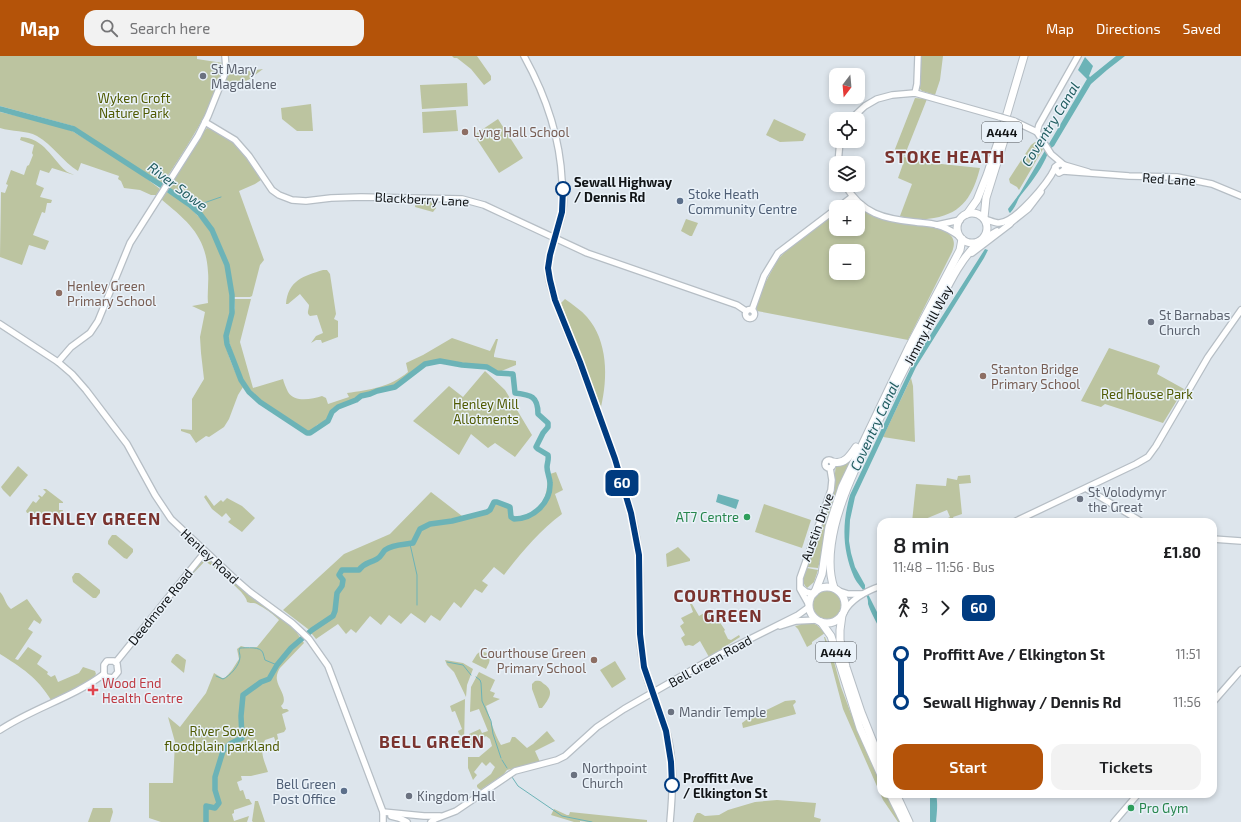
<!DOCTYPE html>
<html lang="en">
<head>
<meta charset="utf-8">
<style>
  :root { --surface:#fff; --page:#f2f2f2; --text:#202124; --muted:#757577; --accent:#b45309 }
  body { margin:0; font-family:"Exo 2",sans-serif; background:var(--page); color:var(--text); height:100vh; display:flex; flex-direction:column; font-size:15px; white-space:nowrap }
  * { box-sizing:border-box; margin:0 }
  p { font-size:13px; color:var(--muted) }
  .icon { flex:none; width:22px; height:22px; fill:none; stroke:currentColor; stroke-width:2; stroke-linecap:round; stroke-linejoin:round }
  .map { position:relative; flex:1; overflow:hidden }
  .drawer { position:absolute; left:877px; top:462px; width:340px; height:280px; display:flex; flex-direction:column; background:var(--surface); border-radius:12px; box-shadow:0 2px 6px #0003 }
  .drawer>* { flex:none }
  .badge { padding:0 8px; border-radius:6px; font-size:14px; line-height:26px }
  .needle { width:26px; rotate:196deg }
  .tools { position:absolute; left:829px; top:12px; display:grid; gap:8px }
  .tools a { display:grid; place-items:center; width:36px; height:36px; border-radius:8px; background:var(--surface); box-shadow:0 2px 6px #0003; font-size:20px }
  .map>.badge { position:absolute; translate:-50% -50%; box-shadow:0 0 0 2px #fff }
  .legs { display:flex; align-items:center; gap:6px; height:44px; padding:0 16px; font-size:13px }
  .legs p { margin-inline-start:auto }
  .head { display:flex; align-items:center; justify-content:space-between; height:68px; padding:0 16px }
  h1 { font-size:22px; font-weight:600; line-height:30px }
  .primary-button { display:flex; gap:8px; margin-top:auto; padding:8px 16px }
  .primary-button a { flex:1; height:46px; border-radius:12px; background:var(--accent); color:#fff; font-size:16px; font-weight:600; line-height:46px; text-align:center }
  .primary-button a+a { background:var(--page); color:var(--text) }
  ul { padding:0 16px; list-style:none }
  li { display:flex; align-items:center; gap:14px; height:48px; font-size:15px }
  li i { display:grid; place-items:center; width:6px; height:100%; margin:0 5px; background:currentColor }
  li i::after { content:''; width:10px; height:10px; margin:-5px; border:3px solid; border-radius:50%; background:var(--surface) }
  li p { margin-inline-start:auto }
  li:first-child i { background:linear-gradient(#0000 50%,currentColor 0) }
  li:last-child i { background:linear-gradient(currentColor 50%,#0000 0) }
  header { display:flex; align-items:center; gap:24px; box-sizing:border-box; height:56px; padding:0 20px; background:var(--accent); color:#fff }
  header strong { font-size:19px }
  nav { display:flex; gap:22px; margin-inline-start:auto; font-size:14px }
  .search { width:280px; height:36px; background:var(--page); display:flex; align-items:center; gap:10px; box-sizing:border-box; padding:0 14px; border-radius:12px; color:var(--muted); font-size:15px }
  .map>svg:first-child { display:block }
</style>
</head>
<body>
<header>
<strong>Map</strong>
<div class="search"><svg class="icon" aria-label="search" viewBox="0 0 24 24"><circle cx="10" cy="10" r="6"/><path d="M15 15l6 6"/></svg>Search here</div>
<nav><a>Map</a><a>Directions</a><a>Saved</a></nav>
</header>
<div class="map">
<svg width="1241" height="766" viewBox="0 0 1241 766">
  <rect width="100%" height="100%" fill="#dde5ec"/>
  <g fill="#bcc4a0" fill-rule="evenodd">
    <path d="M0,0H197V3L223,7C223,39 180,101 162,129L73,70L0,50Z"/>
    <path d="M452,0H477L491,20V24L484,29L471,13L457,2H454Z"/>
    <path d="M921,0H943L940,24L935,39L922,35L920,33Z"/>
    <path d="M263,13C250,22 242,33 226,25L227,18Z"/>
    <path d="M467,27L468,50L422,53L420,29Z"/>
    <path d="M915,42L927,43L904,101L922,106L980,112C973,139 963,157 934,162C922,164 912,164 900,160L912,128L898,122L903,108L895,93Z"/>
    <path d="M311,48L313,75H297L282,63L281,52Z"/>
    <path d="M456,54L458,75L423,77L422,56Z"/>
    <path d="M0,56L48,67L72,75L133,112L160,133L156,139H151L140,134L124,132L121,125L118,123L119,120L81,107L78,115C63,106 53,89 37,80C26,74 12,76 0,72Z"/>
    <path d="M498,63L523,102L499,117L474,79Z"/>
    <path d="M774,63L806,78L803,85L780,86L766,79Z"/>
    <path d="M207,72C233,79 248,103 261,124L255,128L239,135L264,204L260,209L252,240L250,241H234C227,188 213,162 168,132L204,75Z"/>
    <path d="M21,81C44,82 52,103 66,115C67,116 72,118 74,119L52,112L49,117L40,114L36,128L37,129L44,132L40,141L52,144L51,147H47L45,157L42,156L33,179L49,185L45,194L29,189L22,209L0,201L1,136L5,137L8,129L6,128L11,114L24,119L27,110L29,109L33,99L32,97L34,89L20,84Z"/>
    <path d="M1035,86L1039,87L1043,93L1019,134L1017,131L1010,127L1009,123L1031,89Z"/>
    <path d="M166,136C173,137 180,144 186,149C218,175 230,210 231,251C231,263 224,274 225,286C227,298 237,321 243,331L238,339L229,363L224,371L209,381L206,380L196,387L190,378L181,375V373L192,374V343L204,323L201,297L200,281L205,256L192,250L208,247C207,237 209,226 208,216C206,179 187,165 161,143Z"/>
    <path d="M852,142C865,150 879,160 893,165C907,171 944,168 952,181C955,186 954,191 952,196L908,284L757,255L756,250L764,229L778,203L788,193L836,154V173H858V151H841ZM836,195H858V217H836Z"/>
    <path d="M416,145H434L436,148V152L433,156L415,151Z"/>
    <path d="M686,163L698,167L692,180H690L681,175Z"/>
    <path d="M323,214H327L330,218L336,258L334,263L338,265V281L322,287L321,284H316L311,287L316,280L323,277L317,259L310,260C306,257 309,254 309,249L300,238L288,248H286C288,224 304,220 323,214Z"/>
    <path d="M234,243H251L240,286L253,332L283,323C284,327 286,332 288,336C295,347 312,343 322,340L326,342L328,348L349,341L347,337C370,334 390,331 408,316L406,307L423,299L452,282L490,295L496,283H498L494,299V301L516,305V309L499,316L489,311L454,307L440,304L425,306L395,330L376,334L370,337L360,339L355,344L336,350L332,353L327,364L317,369L309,376L308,375L262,347L246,329L241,321L227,280L235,252Z"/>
    <path d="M565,243C573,249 581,254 587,261C608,285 608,322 601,351L561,247Z"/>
    <path d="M1109,292L1157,308L1160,310L1157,318L1184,333L1163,367L1105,348L1101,351L1081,345Z"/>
    <path d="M485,315L505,334L532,379L515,401L495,387L488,392L471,378L459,399L413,365L449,330L463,341Z"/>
    <path d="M911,322L913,330L915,386L883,381Z"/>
    <path d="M853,400L822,505H820L818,512L808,511L807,507L833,435L836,408Z"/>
    <path d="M18,410L28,419L10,441L3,434L1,431Z"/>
    <path d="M556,416L563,434L555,438L562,458C539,475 521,497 504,519L494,511L482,525L488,529L482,537L475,533L461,552L454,546L440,565L431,559L425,567L411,557L401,568L389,559L381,569L370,560L356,577L351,573L346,578L338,568L316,583L308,573L283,554L344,498L390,478L431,436L462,460L488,454L496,445L511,449L513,460C518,462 521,460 525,459C543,453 549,437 547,419Z"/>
    <path d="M970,419L971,427L959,428L962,458L953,461L955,466H950L948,462L950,461L947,454L918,466H912L916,428L946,430L947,422L957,424L958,420Z"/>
    <path d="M43,433H46L63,446V447H59V454H63L62,458L60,459L27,457L26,455L33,445L36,447L40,442L38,440L39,439L42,441L46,436Z"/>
    <path d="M206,439L214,450L221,444L223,446L227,442L242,450L255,462L242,476L228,466L231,463L226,457L222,461L212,453L204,441Z"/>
    <path d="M764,448L811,464L802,492L755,476Z"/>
    <path d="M112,479H116L133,493V496L127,503L124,502L108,488V485Z"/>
    <path d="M678,491L690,503V505L667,511L666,498Z"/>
    <path d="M205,501L260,547L298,576L297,577L304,587L280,612C278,615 276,620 277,624C278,632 289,643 281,650L283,653H287L289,655L282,658L286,673L284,676L277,678L279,687H276L274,681L265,684C259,695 264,704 268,716L251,720H241L242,724L237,726L240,735L243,734L246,743H249L252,748L234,754V757L232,758L234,765L249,760L247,766H161L149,762V727H173L175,686L168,661L180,671L206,637L214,617L222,622H225L232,614L239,603L237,593L241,590L248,592L257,591L279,564C275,559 259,548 254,547C252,547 249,547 247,546C247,539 230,525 223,521V518L205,505L187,524H185L203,502Z"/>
    <path d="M807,512L818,514L814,526L807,532C800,525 805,519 807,512Z"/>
    <path d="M75,517H79L100,534V537L96,542H93L73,526L72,521Z"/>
    <circle cx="827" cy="549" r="14"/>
    <path d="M0,536C5,541 5,548 11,553L27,543L42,564L40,568L34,564L28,573L33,576L15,603L18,604L28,591L42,600L37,608L48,616L47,618L51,621L55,619L58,626L79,617L83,611L95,615L96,618C89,630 64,638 51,644C37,621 22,612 0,598Z"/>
    <path d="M690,548H692L699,560L711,553L725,574L724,575L728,583L731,584L739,579L740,581L709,601L700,585L693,590L689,589L685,590L681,582L685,579L680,570L684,567L681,562L693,556Z"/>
    <path d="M809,566L817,569L825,577L812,586V588L807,591L798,573L795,570L800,569L802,567Z"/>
    <path d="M824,581H825L833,602L841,631L850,655L881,728V738H886L900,766H898L883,744L843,653Z"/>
    <path d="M481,595L487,597L490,602L489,607L486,613L472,606L477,598Z"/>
    <path d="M176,598H178L186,604L184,617L171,606L172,603Z"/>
    <path d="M445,604L463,607L473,613L467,629L466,641L454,616L447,609Z"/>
    <path d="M615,605L626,623L612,632L600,614Z"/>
    <path d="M479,616L495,624L490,635L495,637L493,641L500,643L486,650C490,663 494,677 501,689L510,686L512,681H515L527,692L533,688L547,675L555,685L535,695L540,706L507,714L503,719L480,734L477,731V729L491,718L495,711L490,706L486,710L482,706L474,716L477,719L473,724L468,712V701H479L492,690L490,683L486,680L469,694V678L480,673L482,677L488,675L479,653L470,656L471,631Z"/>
    <path d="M535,625C540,624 541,625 544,628C555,635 549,643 542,652H539L532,633V628Z"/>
    <path d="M465,643L464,688L461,690L458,689L455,683L460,681L458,675L462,673L455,655L452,656L450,650Z"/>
    <path d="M795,644L796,646L793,649L796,658L743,672L742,667L746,664L785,645Z"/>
    <path d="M777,744L816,747L814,761L821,763L820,766H693L695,760L697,757H700L705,760L719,759L728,754L755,746Z"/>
    <path d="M255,745H258L265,766H253L252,765Z"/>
    <path d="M93,752H112L113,756L110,766H88Z"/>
    <path d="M554,753L567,759H569L570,756L647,764V766H588L580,765V766H574L551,759Z"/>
  </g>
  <g fill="#6cb3b7">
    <path d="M1116,0H1125L1107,14L1091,28L1054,90C1049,93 1048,97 1046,102C1040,115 1030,128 1021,139C1017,144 1016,151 1010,157L1009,156L1008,153L1020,137L1087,23L1078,14L1085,1L1093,10L1089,20L1090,21Z"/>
    <path d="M985,193L988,194L984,202L916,311L855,441L850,464L849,485L851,497L855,511L865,529V532L881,564V576C877,567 871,557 868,548C868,545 868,544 867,541C864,533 857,528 854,521C842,493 842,467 850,439L915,303Z"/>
    <path d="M718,438L739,444L736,453L716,446Z"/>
    <path d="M930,738H936C938,747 937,756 936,766H930Z"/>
  </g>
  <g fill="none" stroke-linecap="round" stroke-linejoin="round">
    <g stroke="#6cb3b7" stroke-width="1">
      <path d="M190,149L195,150L221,141"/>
      <path d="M410,488L417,519V549"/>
      <path d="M447,606L463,609L471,619"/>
      <path d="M216,620L223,623C230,620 240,609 240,601C240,596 238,596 240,592C246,592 261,590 263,597C264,599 264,602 265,604L277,609"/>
      <path d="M476,621L480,624L481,627L482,645L491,665L493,678L501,702"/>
      <path d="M502,704L507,712"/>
      <path d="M512,721L518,730L562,760L592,766"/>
    </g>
    <path stroke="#6cb3b7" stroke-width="5.5" d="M0,53L74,73L170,135L190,149L200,158L212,174L227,209L232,239V257L226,280L227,288L241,324L249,336L260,346L307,377H310L328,365L332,356L338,351L356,344L361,340L370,338L377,335L395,331L425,308L440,305L462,309L487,311L497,317L513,318L515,337C531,339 538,340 538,358L548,367V371L543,377L536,391L538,393L548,399C549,404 547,407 547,411C547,417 550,422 550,427C551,447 533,463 514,463L511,461L510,451L497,446H494L490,454L487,456L452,465L430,468L420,473L413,487C403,489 394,488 385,494C382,497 381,501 377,503C368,508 365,506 359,514H342L339,519L343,524L342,530L337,537L335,555L333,560L312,574L291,592L277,609L269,623L261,626L243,639L241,660L242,682L230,688L223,695L215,721V734L219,747L215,752L206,750V766"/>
    <defs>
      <g id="secondary">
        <path d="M524,0C545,38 560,81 562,125C563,134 564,144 563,153C559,177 545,198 549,223C555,251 569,278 579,305C598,355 617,405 631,456C636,475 639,495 640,515C641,546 637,577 643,607C647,628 657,647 664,667C675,699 673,733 670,766"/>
        <path d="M915,37L917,28L918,0"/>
        <path d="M851,63L865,50L877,43L892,39L915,37L1000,61"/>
        <path d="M1014,65L1037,76L1051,98L1064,109L1065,112L1063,115L1059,117L1057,115L1055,111L1059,108H1062"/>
        <path d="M205,66L235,84L249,100L272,134L279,139L292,144L306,145L331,142L361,141L462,143L484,149L587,197L737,249L746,255"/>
        <path d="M1037,76L1039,69L1078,0"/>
        <path d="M838,107L840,85"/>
        <path d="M1064,109L1088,116"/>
        <path d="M1063,115L1129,120L1177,121L1212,128L1241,140"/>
        <path d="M845,129C862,158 884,163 915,166C922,167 930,167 937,169C945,171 952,175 959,180"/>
        <path d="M839,151L852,141"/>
        <path d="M984,163C989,164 994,167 999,167C1016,166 1048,127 1055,112"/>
        <path d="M937,169L960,164"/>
        <path d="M1008,169L1028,153L1041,136"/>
        <path d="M983,183L997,175"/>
        <path d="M972,197L1010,168"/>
        <circle cx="750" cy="258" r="4.5"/>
        <path d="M752,254L764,220L778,197L836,153"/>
        <path d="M0,268L58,306L72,318L86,334L127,388L155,439L171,463L235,523L250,536L292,567L309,583L328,610L383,756V766"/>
        <path d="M58,306L71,291L90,277L98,265L130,187L198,80L208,60L224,20L226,12L225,0"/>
        <circle cx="829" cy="408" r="4"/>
        <path d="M1087,433L1142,466"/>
        <path d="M1014,466L1136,408L1148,401L1156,390L1208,301L1241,254"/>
        <path d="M1213,483L1241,485"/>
        <path d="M801,532L806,536L814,538"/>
        <path d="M839,535L848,538H862"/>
        <path d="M809,549L800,533V522L831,434L832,424L830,412"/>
        <path d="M844,556C852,542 866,535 881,530"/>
        <path d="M780,570L796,565L817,564"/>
        <path d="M107,605H114L117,608L118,616L113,622L106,621L104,618V609Z"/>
        <path d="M116,606L205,496"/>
        <path d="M1213,646L1241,614"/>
        <path d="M0,674C33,652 72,642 104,618"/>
        <path d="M383,756L424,760H440"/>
        <path d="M391,760L399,762L407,766"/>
        <path d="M431,766L435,763L456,755L515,715L557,704L565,700L597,671L624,653L720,598L798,559L809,551"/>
        <path d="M1114,766L1138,738"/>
      </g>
      <g id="highway">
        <circle cx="972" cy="172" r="15"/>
        <path d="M967,158L977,144L987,119L1004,68L1024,0"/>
        <path d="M984,162L986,142L1005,81"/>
        <path d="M833,406C844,409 850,400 856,391"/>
        <circle cx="827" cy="549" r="18"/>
        <path d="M834,532C825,506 833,471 842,446C851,419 864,394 877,368C894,333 912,297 931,263C945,237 957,206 979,186"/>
        <path d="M815,536L822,518L829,471L842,431L909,291L960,194L962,183"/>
        <path d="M842,559L840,574V584L846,611L861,656L881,706"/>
        <path d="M821,566L831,580L860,672L881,719"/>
        <path d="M890,738L904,766"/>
        <path d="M896,738L909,766"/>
      </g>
    </defs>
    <use href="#secondary" stroke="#b6bec5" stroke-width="8"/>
    <use href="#highway" stroke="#b6bec5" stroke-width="9"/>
    <use href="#secondary" stroke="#fff" stroke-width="5.5"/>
    <use href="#highway" stroke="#fff" stroke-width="7"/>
    <defs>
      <path id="secondary-bridge" d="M1000,61L1014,65"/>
    </defs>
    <use href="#secondary-bridge" stroke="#b6bec5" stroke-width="8" stroke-linecap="butt"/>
    <use href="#secondary-bridge" stroke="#fff" stroke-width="5.5"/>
  </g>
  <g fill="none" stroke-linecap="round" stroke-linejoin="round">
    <defs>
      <path id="line-1" d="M563,133L562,156L550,199L548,212L550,224L555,244L580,306L615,403L631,457L639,499L640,578L644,611L666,675L671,706L672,729"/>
    </defs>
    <use href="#line-1" stroke="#fff" stroke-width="9"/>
    <use href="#line-1" stroke="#003b80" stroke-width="6"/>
  </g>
  <g fill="#6b7280" stroke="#eaf2f9" stroke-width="1.5">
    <circle cx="203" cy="20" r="4"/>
    <circle cx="1151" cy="266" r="4"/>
    <circle cx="1080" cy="443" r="4"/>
    <circle cx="671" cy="656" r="4"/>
    <circle cx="574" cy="719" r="4"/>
    <circle cx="409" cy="740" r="4"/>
  </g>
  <g fill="#8d6e63" stroke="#eaf2f9" stroke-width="1.5">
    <circle cx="465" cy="76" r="4"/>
    <circle cx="59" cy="237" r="4"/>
    <circle cx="983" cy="320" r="4"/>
    <circle cx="594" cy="604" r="4"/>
  </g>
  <g fill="#fff" stroke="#003b80" stroke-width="2">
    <circle cx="563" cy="133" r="7"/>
    <circle cx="672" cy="729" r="7"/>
  </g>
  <g fill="#5c6f8a" stroke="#eaf2f9" stroke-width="1.5">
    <circle cx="680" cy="145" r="4"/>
    <circle cx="344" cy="735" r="4"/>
  </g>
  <g fill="#2e9e5b" stroke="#eaf2f9" stroke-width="1.5">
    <circle cx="747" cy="461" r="4"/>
    <circle cx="1131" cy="752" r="4"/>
  </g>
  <path fill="#e0444e" stroke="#eaf2f9" stroke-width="1.5" d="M91 628h4v4h4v4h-4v4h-4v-4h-4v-4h4z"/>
  <g text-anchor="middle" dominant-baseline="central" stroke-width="3" stroke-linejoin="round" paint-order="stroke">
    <g fill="#eaf2f9" stroke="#52575a" stroke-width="1">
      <rect x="982" y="66" width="40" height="20" rx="3"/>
      <rect x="816" y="586" width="40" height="20" rx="3"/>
    </g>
    <g font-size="12" font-weight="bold" fill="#111416">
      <text x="1002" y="76">A444</text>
      <text x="836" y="596">A444</text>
    </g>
    <g font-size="13" fill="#5b616d" stroke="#eaf2f9" text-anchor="start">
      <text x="211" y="13">St Mary<tspan x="211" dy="15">Magdalene</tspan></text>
      <text x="1159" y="259">St Barnabas<tspan x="1159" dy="15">Church</tspan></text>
      <text x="1088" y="436">St Volodymyr<tspan x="1088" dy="15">the Great</tspan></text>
      <text x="679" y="656">Mandir Temple</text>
      <text x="582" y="712">Northpoint<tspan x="582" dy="15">Church</tspan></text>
      <text x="417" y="740">Kingdom Hall</text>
    </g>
    <g font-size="13" fill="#505a02" stroke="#eaf2f9">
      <text x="134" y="42">Wyken Croft<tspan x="134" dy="15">Nature Park</tspan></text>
      <text x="1147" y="338">Red House Park</text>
      <text x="486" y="348">Henley Mill<tspan x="486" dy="15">Allotments</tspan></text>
      <text x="222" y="675">River Sowe<tspan x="222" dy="15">floodplain parkland</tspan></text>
    </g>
    <g font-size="13" fill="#785e54" stroke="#eaf2f9" text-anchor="start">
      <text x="473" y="76">Lyng Hall School</text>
      <text x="67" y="230">Henley Green<tspan x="67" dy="15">Primary School</tspan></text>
      <text x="991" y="313">Stanton Bridge<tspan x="991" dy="15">Primary School</tspan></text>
      <text x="586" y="597" text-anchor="end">Courthouse Green<tspan x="586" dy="15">Primary School</tspan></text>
    </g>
    <g font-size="13" fill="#111416" stroke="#eaf2f9">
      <text transform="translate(1169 123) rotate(4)">Red Lane</text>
      <text transform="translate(422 143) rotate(3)">Blackberry Lane</text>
      <text transform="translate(928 269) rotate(-62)">Jimmy Hill Way</text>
      <text transform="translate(817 471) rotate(-70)">Austin Drive</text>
      <text transform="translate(210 500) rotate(43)">Henley Road</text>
      <text transform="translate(160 551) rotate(-51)">Deedmore Road</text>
      <text transform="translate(710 605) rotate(-29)">Bell Green Road</text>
    </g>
    <g font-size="13" font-weight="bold" fill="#111416" stroke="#eaf2f9" text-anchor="start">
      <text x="574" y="126">Sewall Highway<tspan x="574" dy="15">/ Dennis Rd</tspan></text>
      <text x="683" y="722">Proffitt Ave<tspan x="683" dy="15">/ Elkington St</tspan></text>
    </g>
    <g font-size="13" fill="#4e5e75" stroke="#eaf2f9" text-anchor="start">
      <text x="688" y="138">Stoke Heath<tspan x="688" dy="15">Community Centre</tspan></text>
      <text x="336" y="728" text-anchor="end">Bell Green<tspan x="336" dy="15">Post Office</tspan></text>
    </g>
    <g font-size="13" fill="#27864d" stroke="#eaf2f9" text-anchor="end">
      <text x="739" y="461">AT7 Centre</text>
      <text x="1139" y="752" text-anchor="start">Pro Gym</text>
    </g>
    <g font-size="13" fill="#be3a42" stroke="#eaf2f9" text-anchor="start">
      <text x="102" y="627">Wood End<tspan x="102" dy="15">Health Centre</tspan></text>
    </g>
    <g font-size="14" font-style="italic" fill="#215d60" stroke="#eaf2f9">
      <text transform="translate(1050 68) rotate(-58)">Coventry Canal</text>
      <text transform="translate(178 130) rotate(37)">River Sowe</text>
      <text transform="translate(874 370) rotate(-65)">Coventry Canal</text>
    </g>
    <g font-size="17" font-weight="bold" letter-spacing="1" fill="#7a332e" stroke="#eaf2f9">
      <text x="945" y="100">STOKE HEATH</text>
      <text x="95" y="462">HENLEY GREEN</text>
      <text x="733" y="539">COURTHOUSE<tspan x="733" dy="20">GREEN</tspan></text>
      <text x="432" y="685">BELL GREEN</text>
    </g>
  </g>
</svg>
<div class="tools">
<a><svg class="needle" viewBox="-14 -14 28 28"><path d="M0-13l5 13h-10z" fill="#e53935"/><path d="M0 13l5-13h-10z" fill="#757577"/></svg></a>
<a><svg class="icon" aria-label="locate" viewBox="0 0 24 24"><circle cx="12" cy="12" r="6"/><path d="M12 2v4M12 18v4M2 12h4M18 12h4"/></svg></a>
<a><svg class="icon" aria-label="layers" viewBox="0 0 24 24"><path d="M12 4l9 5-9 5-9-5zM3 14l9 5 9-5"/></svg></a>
<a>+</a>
<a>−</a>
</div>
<b class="badge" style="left:622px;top:427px;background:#003b80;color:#fff">60</b>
<section class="drawer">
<div class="head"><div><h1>8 min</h1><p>11:48 – 11:56 · Bus</p></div><b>£1.80</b></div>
<div class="legs"><svg class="icon" aria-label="walk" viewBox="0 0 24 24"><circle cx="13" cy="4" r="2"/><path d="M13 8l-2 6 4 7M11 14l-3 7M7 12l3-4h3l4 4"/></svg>3<svg class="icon" aria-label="forward" viewBox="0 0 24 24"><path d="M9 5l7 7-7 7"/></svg><b class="badge" style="background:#003b80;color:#fff">60</b></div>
<ul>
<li><i style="color:#003b80"></i><b>Proffitt Ave / Elkington St</b><p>11:51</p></li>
<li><i style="color:#003b80"></i><b>Sewall Highway / Dennis Rd</b><p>11:56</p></li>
</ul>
<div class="primary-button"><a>Start</a><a>Tickets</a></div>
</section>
</div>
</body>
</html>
